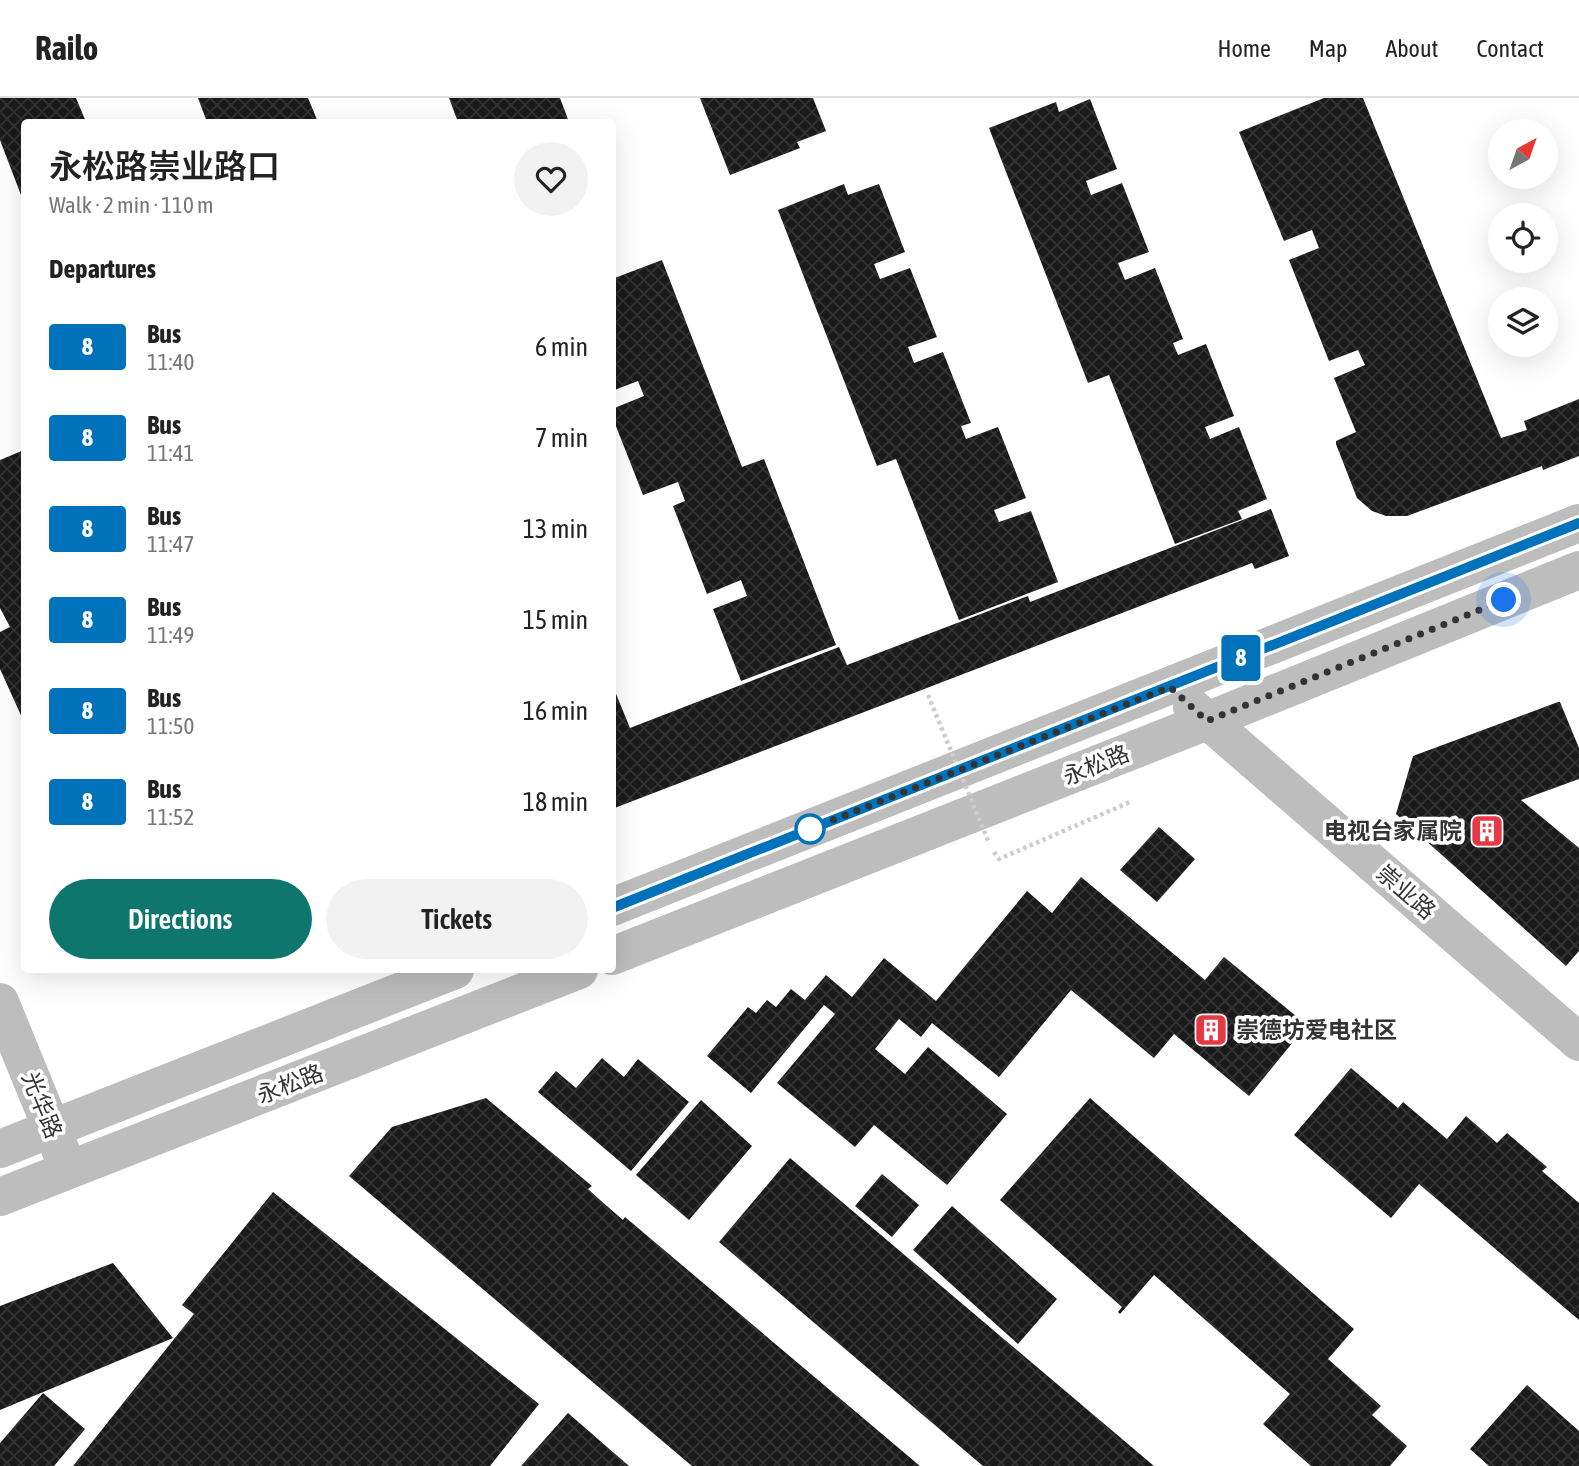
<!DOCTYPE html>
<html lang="en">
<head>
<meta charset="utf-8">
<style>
  :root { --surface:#fff; --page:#f2f2f2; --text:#222; --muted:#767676; --line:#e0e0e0; --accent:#0f766e }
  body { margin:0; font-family:"Asap Condensed","Noto Sans SC",sans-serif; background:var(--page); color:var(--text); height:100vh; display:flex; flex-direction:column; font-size:26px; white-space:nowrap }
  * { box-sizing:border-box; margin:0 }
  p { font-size:23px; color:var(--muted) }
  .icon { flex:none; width:38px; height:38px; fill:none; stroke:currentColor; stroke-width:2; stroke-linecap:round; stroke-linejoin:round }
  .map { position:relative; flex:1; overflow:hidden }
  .panel { position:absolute; left:21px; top:21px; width:595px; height:854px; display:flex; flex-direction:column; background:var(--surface); border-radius:7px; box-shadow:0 7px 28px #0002 }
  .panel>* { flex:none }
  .badge { padding:0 14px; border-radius:5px; font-size:24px; line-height:46px }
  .needle { width:46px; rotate:40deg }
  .fabs { position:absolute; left:1488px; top:21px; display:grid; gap:14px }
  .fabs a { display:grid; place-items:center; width:70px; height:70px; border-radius:50%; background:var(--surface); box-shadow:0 7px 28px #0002; font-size:35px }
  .you { position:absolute; width:35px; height:35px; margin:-18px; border:5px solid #fff; border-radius:50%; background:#1a73e8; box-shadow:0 0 0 10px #1a73e833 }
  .map>.badge { position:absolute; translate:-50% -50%; box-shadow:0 0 0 4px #fff }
  h2 { padding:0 28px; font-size:26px; line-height:63px }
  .round { display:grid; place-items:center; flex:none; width:74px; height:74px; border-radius:37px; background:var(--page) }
  .summary { display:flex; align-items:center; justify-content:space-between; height:119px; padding:0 28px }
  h1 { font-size:33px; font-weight:600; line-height:52px }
  .cta { display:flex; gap:14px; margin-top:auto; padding:14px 28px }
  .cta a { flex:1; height:80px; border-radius:42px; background:var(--accent); color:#fff; font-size:28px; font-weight:600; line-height:80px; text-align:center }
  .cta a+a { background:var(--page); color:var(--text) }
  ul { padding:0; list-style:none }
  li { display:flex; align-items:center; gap:21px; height:91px; padding:0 28px }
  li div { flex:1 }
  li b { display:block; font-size:26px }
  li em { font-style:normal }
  li .badge { min-width:77px; font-weight:700; text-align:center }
  header { display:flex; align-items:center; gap:42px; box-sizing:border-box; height:98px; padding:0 35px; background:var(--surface); border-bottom:2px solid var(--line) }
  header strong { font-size:33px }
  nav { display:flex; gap:38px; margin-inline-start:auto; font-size:24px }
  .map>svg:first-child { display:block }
</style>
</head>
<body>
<header>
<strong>Railo</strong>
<nav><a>Home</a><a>Map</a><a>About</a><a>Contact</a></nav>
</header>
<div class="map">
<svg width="1579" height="1368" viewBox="0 0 1579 1368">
  <defs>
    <pattern id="building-cross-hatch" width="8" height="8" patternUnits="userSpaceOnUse" patternTransform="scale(1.75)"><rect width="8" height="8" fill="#1a1a1a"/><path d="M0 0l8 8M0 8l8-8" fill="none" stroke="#333"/></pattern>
  </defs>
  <rect width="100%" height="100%" fill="#fff"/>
  <g fill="url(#building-cross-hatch)">
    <path d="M0,0H76L86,24H24V105L0,42Z"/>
    <path d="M198,0H308L318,24H245L244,22L237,24H207Z"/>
    <path d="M449,0H560L569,24H458Z"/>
    <path d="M700,0H813L826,33L797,44L800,50L730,77Z"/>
    <path d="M1324,0H1363L1501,340L1527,332L1524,323L1579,301V358L1543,372L1542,368L1407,418H1386L1372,413L1357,400L1336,346V343L1356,334L1334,280L1365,267L1358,252L1329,263L1289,162L1319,150L1312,132L1284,143L1239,34Z"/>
    <path d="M1090,1L1117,71L1086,83L1091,97L1122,85L1149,154L1118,165L1125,182L1155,170L1183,241L1173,245L1178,257L1206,246L1234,318L1205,329L1210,341L1239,329L1267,401L1238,413L1242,421L1175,446L1109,277L1088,285L989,30L1056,4L1059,14Z"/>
    <path d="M844,86L848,97L879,86L905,154L874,166L880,181L910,170L937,239L908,249L914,265L943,254L971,325L961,328L966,341L998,329L1026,400L994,412L999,424L1031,413L1058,484L959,522L896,361L877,368L778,112Z"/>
    <path d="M662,162L742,369L764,361L836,547L741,583L713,511L747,498L741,482L707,496L673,408L685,403L678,384L643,397L612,318V311L644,298L638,283L612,293V181Z"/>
    <path d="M24,352V624L0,571V534L10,529L0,510V362Z"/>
    <path d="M1271,411L1289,458L1255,471L1252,465L612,711V586L630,630L839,549L847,567L1028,498L1030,504Z"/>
    <path d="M1558,604H1560L1579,650V681L1521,702L1579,750V853L1566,868L1396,716L1413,658Z"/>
    <path d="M1159,729L1195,761L1157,804L1120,772Z"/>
    <path d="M1081,779L1205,882L1224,859L1307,927L1249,998L1174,936L1154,960L1071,892L999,979L932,925L921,939L899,921L875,951L905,976L928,949L1007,1016L947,1087L874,1027L855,1049L777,985L835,916L824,907L751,995L707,958L748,909L756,915L767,902L776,909L791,891L805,902L826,877L852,899L884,860L936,903L1027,793L1052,815Z"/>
    <path d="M602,960L624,979L638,961L689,1004L631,1073L538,994L556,973L576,990Z"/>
    <path d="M1351,970L1398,1010L1403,1004L1447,1041L1466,1018L1497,1045L1507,1035L1547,1069L1542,1073L1579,1105V1222L1419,1086L1391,1120L1294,1037Z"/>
    <path d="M486,1000L592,1088L588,1091L600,1102L623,1122L625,1119L920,1368H692L349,1078L392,1029Z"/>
    <path d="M1090,1000L1354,1231L1328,1261L1381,1308L1372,1317L1407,1348L1390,1368H1311L1263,1326L1290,1296L1154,1177L1120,1216L1118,1214L1122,1209L1000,1102Z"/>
    <path d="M701,1002L752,1048L689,1122L636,1077Z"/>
    <path d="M790,1060L1154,1368H983L719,1144Z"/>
    <path d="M882,1076L919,1107L892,1139L855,1108Z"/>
    <path d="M273,1094L539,1306L490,1368H73L194,1216L182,1207Z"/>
    <path d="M952,1108L1057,1201L1018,1246L913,1152Z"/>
    <path d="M113,1165L173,1240L0,1312V1208Z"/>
    <path d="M1527,1287L1579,1333V1368H1489L1470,1351Z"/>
    <path d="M43,1295L85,1331L54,1368H0V1345Z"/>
    <path d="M568,1315L629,1368H521Z"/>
  </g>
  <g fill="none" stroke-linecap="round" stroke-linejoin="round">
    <path stroke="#cdcdcd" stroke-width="4.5" stroke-dasharray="3.5 3.5" stroke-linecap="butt" d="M994,754L999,761L1130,704"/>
    <g stroke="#bdbdbd" stroke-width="38">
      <path d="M1192,609L1579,944"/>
      <path d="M612,809L1579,425"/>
      <path d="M612,858L1207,623L1579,472"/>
      <path d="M0,904L61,1053"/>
      <path d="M0,1051L455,872"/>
      <path d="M0,1099L579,872"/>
    </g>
    <path stroke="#cdcdcd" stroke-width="4.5" stroke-dasharray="3.5 3.5" stroke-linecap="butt" d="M928,597L989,745"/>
  </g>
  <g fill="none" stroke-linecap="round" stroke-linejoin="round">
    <defs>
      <path id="line" d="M612,810L1579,425"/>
    </defs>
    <use href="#line" stroke="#fff" stroke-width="16"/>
    <use href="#line" stroke="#0072bc" stroke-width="10"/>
    <path stroke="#333" stroke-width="7" stroke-dasharray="0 12.6" d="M810,731L1170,589L1207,623L1504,502"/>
  </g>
  <defs>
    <symbol id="building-square" viewBox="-11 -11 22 22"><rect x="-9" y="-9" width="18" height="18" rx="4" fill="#e63946" stroke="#fff"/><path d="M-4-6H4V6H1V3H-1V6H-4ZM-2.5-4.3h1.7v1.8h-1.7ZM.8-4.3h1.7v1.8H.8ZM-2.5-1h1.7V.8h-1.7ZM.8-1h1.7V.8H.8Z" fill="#fff"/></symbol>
  </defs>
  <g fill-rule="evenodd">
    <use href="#building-square" x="1468" y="714" width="38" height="38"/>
    <use href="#building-square" x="1192" y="913" width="38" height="38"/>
  </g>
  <circle fill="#fff" stroke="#0072bc" stroke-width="3.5" cx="810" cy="731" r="14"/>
  <g text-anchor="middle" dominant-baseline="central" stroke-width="7" stroke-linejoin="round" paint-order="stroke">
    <g font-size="23" fill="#333" stroke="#fff">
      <text transform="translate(1096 667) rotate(-22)">永松路</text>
      <text transform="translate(1406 794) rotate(41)">崇业路</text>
      <text transform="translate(290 986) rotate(-21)">永松路</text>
      <text transform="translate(42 1007) rotate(68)">光华路</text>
    </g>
    <g font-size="23" font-weight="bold" fill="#333" stroke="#fff" text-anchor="end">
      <text x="1462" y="733">电视台家属院</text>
      <text x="1236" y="932" text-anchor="start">崇德坊爱电社区</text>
    </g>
  </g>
</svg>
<div class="fabs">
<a><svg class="needle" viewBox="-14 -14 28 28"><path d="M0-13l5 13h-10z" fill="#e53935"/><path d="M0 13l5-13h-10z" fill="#767676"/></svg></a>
<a><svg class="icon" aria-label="locate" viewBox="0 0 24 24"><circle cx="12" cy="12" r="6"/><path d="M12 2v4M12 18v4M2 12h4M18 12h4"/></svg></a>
<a><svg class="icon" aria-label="layers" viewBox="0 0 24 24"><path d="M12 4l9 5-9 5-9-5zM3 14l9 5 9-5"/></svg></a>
</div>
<div class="you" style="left:1504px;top:502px"></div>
<b class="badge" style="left:1241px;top:560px;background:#0072bc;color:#fff">8</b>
<section class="panel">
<div class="summary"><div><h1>永松路崇业路口</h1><p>Walk · 2 min · 110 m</p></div><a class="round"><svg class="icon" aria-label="heart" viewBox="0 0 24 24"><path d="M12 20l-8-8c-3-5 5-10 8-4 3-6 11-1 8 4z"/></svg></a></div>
<h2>Departures</h2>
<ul>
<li><span class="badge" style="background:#0072bc;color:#fff">8</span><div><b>Bus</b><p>11:40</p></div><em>6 min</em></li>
<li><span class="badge" style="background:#0072bc;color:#fff">8</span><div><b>Bus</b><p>11:41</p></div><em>7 min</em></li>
<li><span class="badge" style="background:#0072bc;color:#fff">8</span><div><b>Bus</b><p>11:47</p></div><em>13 min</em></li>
<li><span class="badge" style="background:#0072bc;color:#fff">8</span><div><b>Bus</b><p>11:49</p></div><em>15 min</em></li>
<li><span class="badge" style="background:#0072bc;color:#fff">8</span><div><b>Bus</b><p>11:50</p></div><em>16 min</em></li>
<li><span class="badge" style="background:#0072bc;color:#fff">8</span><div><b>Bus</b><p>11:52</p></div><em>18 min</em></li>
</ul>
<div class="cta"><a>Directions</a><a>Tickets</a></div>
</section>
</div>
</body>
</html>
